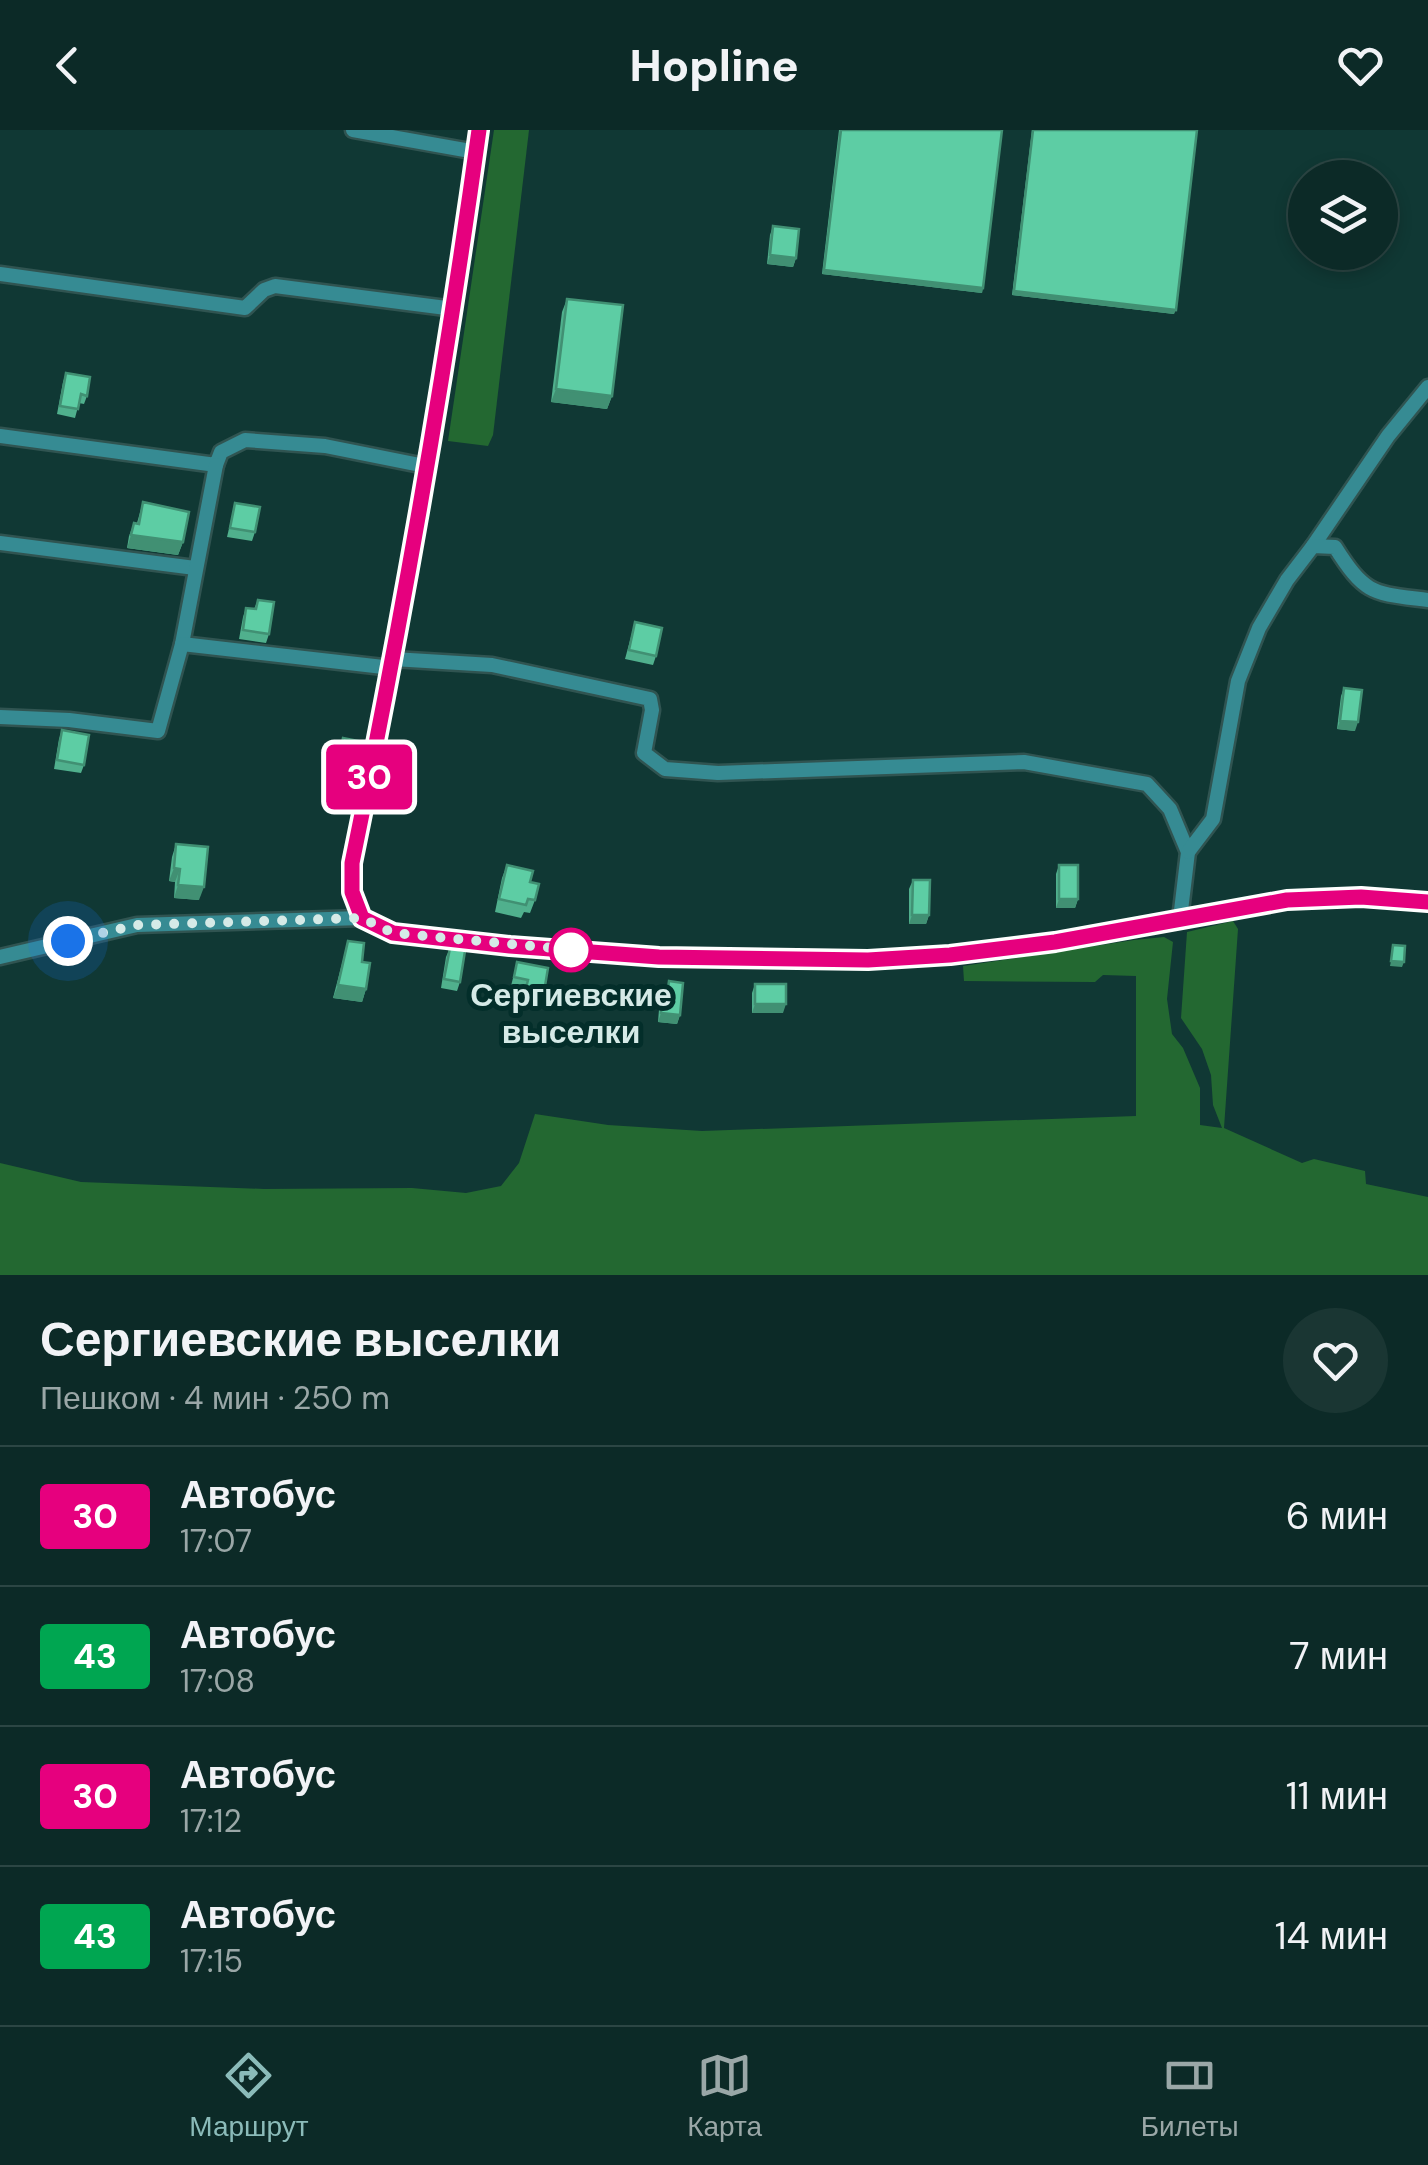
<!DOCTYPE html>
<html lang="ru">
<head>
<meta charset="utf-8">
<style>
  :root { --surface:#0c2a27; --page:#1a3633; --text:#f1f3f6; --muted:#9aa7a7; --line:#2c4644; --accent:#8bbbb9 }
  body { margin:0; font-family:"DM Sans",sans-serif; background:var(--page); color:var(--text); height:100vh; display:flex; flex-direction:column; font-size:38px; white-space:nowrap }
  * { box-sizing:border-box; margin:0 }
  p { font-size:32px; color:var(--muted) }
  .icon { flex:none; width:55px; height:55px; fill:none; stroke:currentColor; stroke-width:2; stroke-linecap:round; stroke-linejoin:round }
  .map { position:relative; height:1145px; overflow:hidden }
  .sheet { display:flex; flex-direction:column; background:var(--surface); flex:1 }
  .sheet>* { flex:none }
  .badge { padding:0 20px; border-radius:8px; font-size:35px; line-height:65px }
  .fabs { position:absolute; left:1288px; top:30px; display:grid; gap:20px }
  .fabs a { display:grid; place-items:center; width:110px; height:110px; border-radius:50%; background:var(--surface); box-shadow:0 5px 15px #0003,0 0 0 2px var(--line); font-size:50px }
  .you { position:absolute; width:50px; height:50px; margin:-25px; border:8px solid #fff; border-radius:50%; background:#1a73e8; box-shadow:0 0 0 15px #1a73e833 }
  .map>.badge { position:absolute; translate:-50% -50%; box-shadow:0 0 0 5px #fff }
  .round { display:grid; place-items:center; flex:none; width:105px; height:105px; border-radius:52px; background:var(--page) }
  .headline { display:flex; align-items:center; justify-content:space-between; height:170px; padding:0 40px }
  h1 { font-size:48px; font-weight:800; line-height:75px }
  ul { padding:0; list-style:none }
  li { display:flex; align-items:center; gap:30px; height:140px; padding:0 40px; border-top:2px solid var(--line) }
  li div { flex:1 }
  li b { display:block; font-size:38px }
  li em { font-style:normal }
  li .badge { min-width:110px; font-weight:700; text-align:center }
  header { display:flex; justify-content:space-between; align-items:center; height:130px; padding:0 40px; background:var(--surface); font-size:45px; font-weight:800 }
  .tab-bar { display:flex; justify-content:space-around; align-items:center; height:140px; border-top:2px solid var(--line); background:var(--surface); font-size:28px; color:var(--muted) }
  .tab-bar a { display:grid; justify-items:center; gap:5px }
  .tab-bar .current { color:var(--accent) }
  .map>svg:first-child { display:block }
</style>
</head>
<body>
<header><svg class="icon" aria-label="back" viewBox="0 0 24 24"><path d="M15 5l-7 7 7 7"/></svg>Hopline<svg class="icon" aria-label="heart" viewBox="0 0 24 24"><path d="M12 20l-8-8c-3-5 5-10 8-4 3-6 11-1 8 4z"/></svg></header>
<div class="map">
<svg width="1428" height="1145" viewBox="0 0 1428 1145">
  <rect width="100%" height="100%" fill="#103834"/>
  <g fill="#236831">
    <path d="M494,0H529L493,305L488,316L448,311Z"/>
    <path d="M1233,791L1238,799L1224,998L1302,1033L1314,1029L1365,1041L1366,1054L1428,1067V1145H0V1033L81,1052L264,1059L412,1058L466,1063L501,1056L519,1033L535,984L608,995L702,1001L1136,986V846L1103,845L1095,852L964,851L963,836L1134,810L1164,807L1173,812L1167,869L1172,904L1183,918L1200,958V995L1222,998L1213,975L1211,945L1202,919L1181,888L1187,802Z"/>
  </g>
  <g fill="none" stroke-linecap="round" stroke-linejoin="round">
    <defs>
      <g id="minor">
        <path d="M353,0L476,22"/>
        <path d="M479,0C445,246 402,490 351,733L352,762L362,788L393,803L510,816L659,827L868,830L951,825L1055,812L1287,770L1361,767L1428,772"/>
        <path d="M0,144L245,178L264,160L275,156L454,179"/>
        <path d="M0,306L216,335L221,322L245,310L325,316L425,336"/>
        <path d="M0,413L195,438"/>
        <path d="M1313,416L1388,306L1428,257"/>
        <path d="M182,514L216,335"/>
        <path d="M393,529L492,535L650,569L652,580L644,623L665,639L718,643L1024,632L1147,654L1170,679L1188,722L1180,789"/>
        <path d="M0,587L69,590L158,601L182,514L392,538"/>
        <path d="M1188,722L1213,689L1238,551L1259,498L1287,450L1313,416L1335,417C1366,466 1373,463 1428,470"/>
        <path d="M0,827L137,795L362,788"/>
      </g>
    </defs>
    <use href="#minor" stroke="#305451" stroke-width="19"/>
    <use href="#minor" stroke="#368b93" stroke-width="14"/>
  </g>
  <g fill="#50b08d">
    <path d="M839,0H1002L982,163L822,144Z"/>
    <path d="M1032,0H1197L1174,184L1012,165Z"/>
    <path d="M773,96L796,128L793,137L767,134L770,105Z"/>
    <path d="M567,169L612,266L607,279L551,272L562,182Z"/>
    <path d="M66,243L87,266L84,274L79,273L75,288L57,284L63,252Z"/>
    <path d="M143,372L183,412L178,425L127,418L129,406L134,393H137Z"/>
    <path d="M235,373L255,402L252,411L227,407Z"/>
    <path d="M258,470L269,504L266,513L239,509L243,487L246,478L254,479Z"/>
    <path d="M635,492L656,526L653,535L625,529Z"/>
    <path d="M1344,558L1355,601L1337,599L1341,566Z"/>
    <path d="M62,600L84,635L81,643L54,639L59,609Z"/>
    <path d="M343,608L350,655L347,664L322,659L329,633L336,634Z"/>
    <path d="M176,714L199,770L174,768L175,752L169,751L172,727Z"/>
    <path d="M507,735L530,752L535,770L530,783L524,782L521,788L495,782L502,748Z"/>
    <path d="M1059,735L1078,769L1075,778H1056V744Z"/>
    <path d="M913,750L929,785L926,794H909V759Z"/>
    <path d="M348,811L362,832L366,859L362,872L333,868Z"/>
    <path d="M450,818L460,852L457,861L441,858L446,827Z"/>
    <path d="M517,832L544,862L541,871L523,867L525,859L511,856Z"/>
    <path d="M669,851L680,885L677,894L658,892L660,867L663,858H667Z"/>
    <path d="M755,854L783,883H752V863Z"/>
  </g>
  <g fill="#419073">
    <path d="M770,125L796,128L793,137L767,134Z"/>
    <path d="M824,140L983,158L982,163L822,144Z"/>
    <path d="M1014,161L1176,180L1174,184L1012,165Z"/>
    <path d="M556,259L612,266L607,279L551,272Z"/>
    <path d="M131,405L183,412L178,425L127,418Z"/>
    <path d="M1340,591L1358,592L1355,601L1337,599Z"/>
    <path d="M174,738L180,739L175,752L169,751Z"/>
    <path d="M178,755L204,757L199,770L174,768Z"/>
    <path d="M1059,769H1078L1075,778H1056Z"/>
    <path d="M912,785H929L926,794H909Z"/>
    <path d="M1391,831L1404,832L1402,837L1390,836Z"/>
    <path d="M338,855L366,859L362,872L333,868Z"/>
    <path d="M755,874H786L783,883H752Z"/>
    <path d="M661,883L680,885L677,894L658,892Z"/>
  </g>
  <g fill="#5dcda4" stroke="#419073" stroke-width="2.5">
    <path d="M841,0H1002L983,158L824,140Z"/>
    <path d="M1033,0H1197L1176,180L1014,161Z"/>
    <path d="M773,96L799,99L796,128L770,125Z"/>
    <path d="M567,169L623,175L612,266L556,259Z"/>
    <path d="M66,243L90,247L87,266L81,264L78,279L60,276Z"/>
    <path d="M143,372L189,382L183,412L131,405L134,393L139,394Z"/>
    <path d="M235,373L260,377L255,402L230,398Z"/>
    <path d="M258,470L274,472L269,504L243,500L246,478L256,479Z"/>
    <path d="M635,492L662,498L656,526L629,520Z"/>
    <path d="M1344,558L1362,560L1358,592L1340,591Z"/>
    <path d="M62,600L89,605L84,635L57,630Z"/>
    <path d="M343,608L358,611L350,655L325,651L329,633L338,634Z"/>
    <path d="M176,714L208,717L204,757L178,755L180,739L174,738Z"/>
    <path d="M507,735L533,741L530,752L539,754L535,770L528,769L526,775L499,769Z"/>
    <rect x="1059" y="735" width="19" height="34"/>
    <path d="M913,750H930L929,785H912Z"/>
    <path d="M348,811L364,813L362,832L370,833L366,859L338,855Z"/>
    <path d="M1393,815L1405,816L1404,832L1391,831Z"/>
    <path d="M450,818L465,821L460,852L444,849Z"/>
    <path d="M517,832L548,838L544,862L526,858L528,850L514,847Z"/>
    <path d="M669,851L683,853L680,885L661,883L663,858H668Z"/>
    <rect x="755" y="854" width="31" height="20"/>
  </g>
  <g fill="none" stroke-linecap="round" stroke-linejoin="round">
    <defs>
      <path id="line" d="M479,0C445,246 402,490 352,733V762L362,788L393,803L510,816L659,827L868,830L950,825L1055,812L1287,770L1361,767L1428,772"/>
    </defs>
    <use href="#line" stroke="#fff" stroke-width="22"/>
    <use href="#line" stroke="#e6007e" stroke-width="15"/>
    <path stroke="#d5eae7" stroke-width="10" stroke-dasharray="0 18" d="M68,811L137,795L362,788L393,803L585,821L571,820"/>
  </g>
  <circle fill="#fff" stroke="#e6007e" stroke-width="5" cx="571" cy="820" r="20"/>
  <g text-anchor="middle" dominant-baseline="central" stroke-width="10" stroke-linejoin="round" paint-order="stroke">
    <g font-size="32" font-weight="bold" fill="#d5eae7" stroke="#032e2a">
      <text x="571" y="865">Сергиевские<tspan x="571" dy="37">выселки</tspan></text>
    </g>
  </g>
</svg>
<div class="fabs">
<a><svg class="icon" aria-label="layers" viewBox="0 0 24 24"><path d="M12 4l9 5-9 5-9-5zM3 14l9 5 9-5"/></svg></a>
</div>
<div class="you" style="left:68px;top:811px"></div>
<b class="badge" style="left:369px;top:647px;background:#e6007e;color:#fff">30</b>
</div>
<section class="sheet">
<div class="headline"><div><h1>Сергиевские выселки</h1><p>Пешком · 4 мин · 250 m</p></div><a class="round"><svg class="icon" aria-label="heart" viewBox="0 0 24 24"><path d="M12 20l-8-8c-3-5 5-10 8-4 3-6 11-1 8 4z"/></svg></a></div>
<ul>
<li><span class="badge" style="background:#e6007e;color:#fff">30</span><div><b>Автобус</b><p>17:07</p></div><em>6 мин</em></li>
<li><span class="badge" style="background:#00a651;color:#fff">43</span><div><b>Автобус</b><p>17:08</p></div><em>7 мин</em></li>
<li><span class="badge" style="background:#e6007e;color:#fff">30</span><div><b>Автобус</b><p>17:12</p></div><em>11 мин</em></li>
<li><span class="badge" style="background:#00a651;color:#fff">43</span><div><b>Автобус</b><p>17:15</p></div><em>14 мин</em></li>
</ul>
</section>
<nav class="tab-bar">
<a class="current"><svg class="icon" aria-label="directions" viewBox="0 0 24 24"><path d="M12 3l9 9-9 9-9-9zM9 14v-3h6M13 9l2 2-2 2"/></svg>Маршрут</a>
<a><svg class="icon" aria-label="map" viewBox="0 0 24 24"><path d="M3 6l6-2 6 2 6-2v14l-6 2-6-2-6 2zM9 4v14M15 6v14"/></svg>Карта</a>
<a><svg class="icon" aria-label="tickets" viewBox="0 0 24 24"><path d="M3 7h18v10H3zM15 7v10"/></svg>Билеты</a>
</nav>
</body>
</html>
